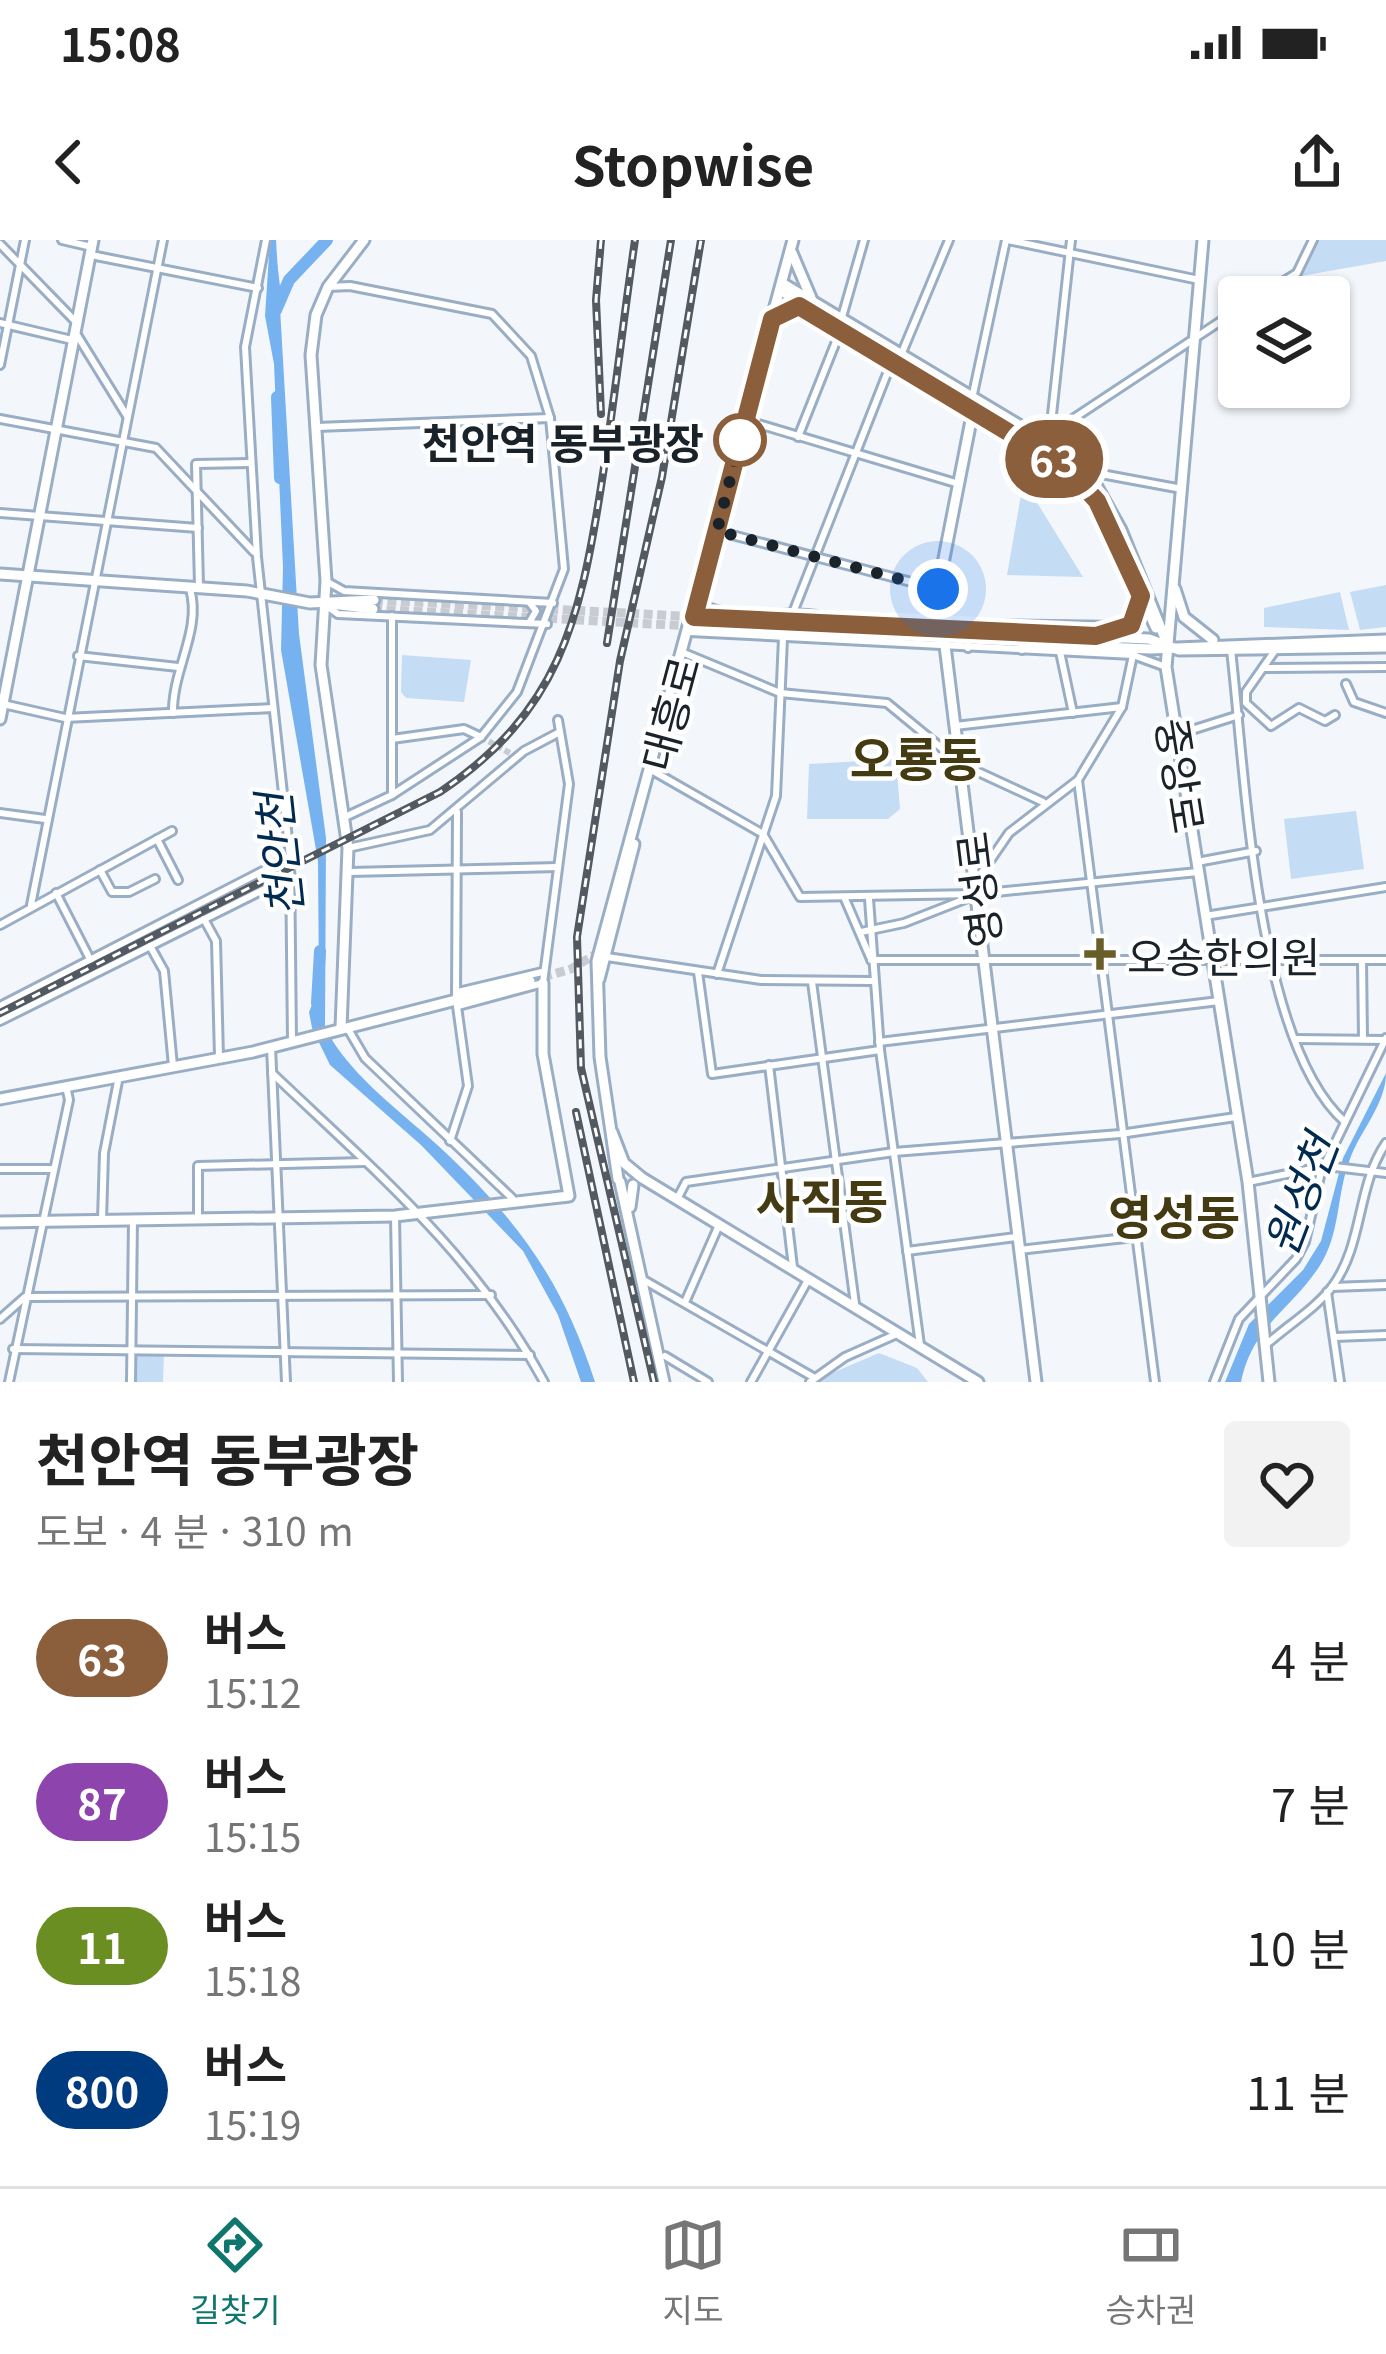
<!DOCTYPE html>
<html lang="ko">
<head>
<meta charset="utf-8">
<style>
  :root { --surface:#fff; --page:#f2f2f2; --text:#222; --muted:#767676; --line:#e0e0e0; --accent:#0f766e }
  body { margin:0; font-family:Georgia,"Noto Sans KR",serif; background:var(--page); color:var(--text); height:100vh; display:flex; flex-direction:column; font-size:45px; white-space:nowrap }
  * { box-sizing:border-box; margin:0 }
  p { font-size:39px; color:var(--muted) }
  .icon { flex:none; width:66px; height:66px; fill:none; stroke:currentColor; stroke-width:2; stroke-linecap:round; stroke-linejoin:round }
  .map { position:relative; height:1142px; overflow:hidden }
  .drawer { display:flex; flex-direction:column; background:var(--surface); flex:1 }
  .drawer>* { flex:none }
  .badge { padding:0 24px; border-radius:39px; font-size:42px; line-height:78px }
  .tools { position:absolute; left:1218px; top:36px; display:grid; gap:24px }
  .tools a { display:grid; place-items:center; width:132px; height:132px; border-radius:12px; background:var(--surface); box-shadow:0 3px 9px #0004; font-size:60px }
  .you { position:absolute; width:60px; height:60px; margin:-30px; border:9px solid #fff; border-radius:50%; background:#1a73e8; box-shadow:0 0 0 18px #1a73e833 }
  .map>.badge { position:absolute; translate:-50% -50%; box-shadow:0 0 0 6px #fff }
  .round { display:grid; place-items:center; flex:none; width:126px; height:126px; border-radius:12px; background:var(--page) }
  .headline { display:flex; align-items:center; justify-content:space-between; height:204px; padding:0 36px }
  h1 { font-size:57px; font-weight:700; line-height:90px }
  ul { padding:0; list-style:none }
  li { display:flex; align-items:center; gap:36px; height:144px; padding:0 36px }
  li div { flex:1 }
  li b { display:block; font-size:45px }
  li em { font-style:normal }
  li .badge { min-width:132px; font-weight:700; text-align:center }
  .status { display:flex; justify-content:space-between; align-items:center; height:84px; padding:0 60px; background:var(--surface); direction:ltr }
  .status svg { height:33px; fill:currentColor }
  header { display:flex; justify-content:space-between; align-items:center; height:156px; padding:0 36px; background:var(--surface); font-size:54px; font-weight:700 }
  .tabs { display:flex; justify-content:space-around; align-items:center; height:168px; border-top:3px solid var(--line); background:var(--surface); font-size:33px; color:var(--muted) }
  .tabs a { display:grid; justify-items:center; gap:6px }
  .tabs .on { color:var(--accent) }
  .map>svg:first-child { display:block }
</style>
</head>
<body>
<div class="status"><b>15:08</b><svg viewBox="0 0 49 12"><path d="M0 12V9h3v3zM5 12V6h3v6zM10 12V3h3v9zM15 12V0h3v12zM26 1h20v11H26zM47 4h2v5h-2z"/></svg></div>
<header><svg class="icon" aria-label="back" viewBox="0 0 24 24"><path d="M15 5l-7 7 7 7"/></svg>Stopwise<svg class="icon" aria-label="share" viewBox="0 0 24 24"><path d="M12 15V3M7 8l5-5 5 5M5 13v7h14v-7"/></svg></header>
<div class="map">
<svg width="1386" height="1142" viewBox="0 0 1386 1142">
  <rect width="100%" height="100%" fill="#f3f7fc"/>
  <g fill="#c5dcf5">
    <path d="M1318,0H1386V21L1301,36Z"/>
    <path d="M1028,248L1083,337L1007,335L1021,255Z"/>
    <path d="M1386,345V387L1360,390L1350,352Z"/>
    <path d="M1340,352L1349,390L1264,387V368Z"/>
    <path d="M402,415L471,420L464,462L406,458L401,452Z"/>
    <path d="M896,519L900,569L888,579H807L809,524Z"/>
    <path d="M1356,571L1364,629L1291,639L1284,579Z"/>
    <path d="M137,1113H164L163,1142H133Z"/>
    <path d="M879,1113L917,1128L928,1142H811Z"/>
  </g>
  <g fill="#77b2f0">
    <path d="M270,0H276L299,394L326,598L325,788C353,840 404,873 446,913C521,984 563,1043 595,1142H581L558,1075L523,1011L421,905L330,825L312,788L309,772L319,748L318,621L281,410L283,327L274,124L265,76Z"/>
    <path d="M1386,833C1386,864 1360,891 1350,919C1336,955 1341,994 1319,1027C1289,1072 1253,1085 1241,1142H1225L1249,1084L1303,1030L1321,1001L1343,918Z"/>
  </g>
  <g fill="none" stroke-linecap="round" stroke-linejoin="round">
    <path stroke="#77b2f0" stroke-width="3" d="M273,0L279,51"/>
    <g stroke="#77b2f0" stroke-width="12">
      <path d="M276,70L289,40L327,0"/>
      <path d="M277,157L280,238"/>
      <path d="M317,763L320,711"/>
    </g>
    <path stroke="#c8ccd2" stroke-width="6" stroke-dasharray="6 3" stroke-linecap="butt" d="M481,497L517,517"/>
    <g stroke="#c8ccd2" stroke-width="9" stroke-dasharray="9 4.5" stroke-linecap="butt">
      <path d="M374,360L1028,394"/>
      <path d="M373,369L1027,404"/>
      <path d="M530,741L571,729L601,711"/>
    </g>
    <defs>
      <g id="street">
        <path d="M62,0L92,7"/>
        <path d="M266,0L245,107L257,317L290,617L292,802"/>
        <path d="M1008,0L1199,40"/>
        <path d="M0,4L77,83"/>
        <path d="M91,15L258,48"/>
        <path d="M328,47L350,46L492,74L531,116L550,178"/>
        <path d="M1258,57L1297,33L1313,0"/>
        <path d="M842,77L864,0"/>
        <path d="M0,83L72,100"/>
        <path d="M77,95L127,176"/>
        <path d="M901,115L949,0"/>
        <path d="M0,125L25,0"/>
        <path d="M973,154L1006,0"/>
        <path d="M0,179L156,208L254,312"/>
        <path d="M745,180L959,244"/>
        <path d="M317,187L550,178L564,329L517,452L481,497L464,489L392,499"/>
        <path d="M1050,193L1071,0"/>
        <path d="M1050,194L1239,69"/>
        <path d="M798,197L841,89"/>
        <path d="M1085,231L1182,249"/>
        <path d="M0,273L198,288"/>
        <path d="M717,291L938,349"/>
        <path d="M326,341L344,351L553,363"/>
        <path d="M199,346L196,224L250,223"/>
        <path d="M698,363C751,389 796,361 838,382L1122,386L1134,378"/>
        <path d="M324,364L338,374L547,384"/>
        <path d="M529,383L536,371L529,362"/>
        <path d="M690,392L1133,415L1166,427"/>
        <path d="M711,393L712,370"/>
        <path d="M1108,394L1131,385L1140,359"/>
        <path d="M968,408L969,384"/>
        <path d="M1276,409L1246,452V463L1271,486L1299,468L1325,481L1335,475"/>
        <path d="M1022,410L1023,385"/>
        <path d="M1231,410C1245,529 1255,803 1345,882"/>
        <path d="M1060,412L1073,473"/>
        <path d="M684,413L780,453L887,463L961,524L1043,562"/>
        <path d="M78,416L178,427"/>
        <path d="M1263,428L1386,427"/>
        <path d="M1346,444L1354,462L1386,473"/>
        <path d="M3,464L65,478L273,468"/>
        <path d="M173,473C172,430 202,390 190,349"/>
        <path d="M955,486L1122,467"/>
        <path d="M1176,495L1239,475"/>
        <path d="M653,531L763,594L800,657L976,654L1198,632"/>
        <path d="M1078,540L1155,1142"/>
        <path d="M392,555L481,497"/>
        <path d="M0,573L45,579"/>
        <path d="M345,577L392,555V376"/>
        <path d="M157,599L178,640"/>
        <path d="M348,608L430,590L524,511L558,493"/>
        <path d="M1197,622L1256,611"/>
        <path d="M100,630L112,652H129L155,639"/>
        <path d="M349,632L558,627"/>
        <path d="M976,641L1009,593L1078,540L1122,467L1133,415"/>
        <path d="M56,653L91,721"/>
        <path d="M845,659L870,717"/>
        <path d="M869,659L880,810L920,1105"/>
        <path d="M31,665L163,0"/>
        <path d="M1205,676L1386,647"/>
        <path d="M204,679L216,701L219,817"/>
        <path d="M0,685L172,591"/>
        <path d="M861,692L904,683L973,656"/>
        <path d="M150,706L164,731L173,826"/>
        <path d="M607,717L761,740L872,741"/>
        <path d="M871,720H1386"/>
        <path d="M1362,720L1363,798"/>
        <path d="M698,732L712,834L880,810"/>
        <path d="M717,734L776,556L783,398L892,121"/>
        <path d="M812,742L855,1064"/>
        <path d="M458,752L542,732"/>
        <path d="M0,766L290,617"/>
        <path d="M458,766L543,743L569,544L558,480"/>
        <path d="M0,781L291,636"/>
        <path d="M348,789L365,818L512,958"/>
        <path d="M1295,799L1385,800"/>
        <path d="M879,802L1219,761"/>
        <path d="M271,807L286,1142"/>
        <path d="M769,825L793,1027"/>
        <path d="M272,833C374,930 477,1017 544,1142"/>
        <path d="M450,901L468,846L456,759L457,572"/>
        <path d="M0,929H52"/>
        <path d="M1248,942L1326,926L1386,933"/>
        <path d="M677,959L686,942L894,912L1120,894L1236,877"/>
        <path d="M395,976L398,1142"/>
        <path d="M198,978V926L365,922"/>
        <path d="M102,980L104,913L119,836"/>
        <path d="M1019,1010L1134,997"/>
        <path d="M907,1011L1016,997"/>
        <path d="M642,1039L813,1137"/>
        <path d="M1332,1047L1386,1045"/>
        <path d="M1327,1052L1340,1142"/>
        <path d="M686,1060L719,985"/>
        <path d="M0,1079L25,1057L491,1055"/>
        <path d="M1335,1097L1386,1095"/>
        <path d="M1267,1104C1287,1086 1316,1068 1332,1047C1364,1004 1356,947 1386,903"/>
        <path d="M13,1109L530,1115"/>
        <path d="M665,1116L708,1142"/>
        <path d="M9,1142L69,860L66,846"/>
        <path d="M131,1142L133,979"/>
        <path d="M751,1142L808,1040"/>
        <path d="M810,1142L845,1117L899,1093"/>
        <path d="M1214,1142L1239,1079L1296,1019L1305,1002L1321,932L1386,798"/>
      </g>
      <g id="secondary">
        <path d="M1203,0L1166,427L1248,942L1269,1142"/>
        <path d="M792,13L811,58"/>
        <path d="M782,43L1049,203L1092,238L1121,290L1166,401"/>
        <path d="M780,50L1066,228L1097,261L1156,388"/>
        <path d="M773,79L804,66"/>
        <path d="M975,160L938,349L1036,1142"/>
        <path d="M0,334L247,351L310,363L374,360"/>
        <path d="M1175,349L1184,377L1213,400"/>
        <path d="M332,364L373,369"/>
        <path d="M1028,394L1149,399L1179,410L1386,407"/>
        <path d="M1028,404L1151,409L1386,400"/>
        <path d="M0,479L93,0"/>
        <path d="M599,739L634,604"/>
        <path d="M341,788L348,608L321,425L326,341L311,115L316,75L328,47L364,0"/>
        <path d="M0,859L253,812L530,741"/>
        <path d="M612,892L624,923L642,938L978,1142"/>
        <path d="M618,939L600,817L597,721L793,0"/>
        <path d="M620,942L664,1142"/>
        <path d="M630,967L633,945"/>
        <path d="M0,982L395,976L569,956L543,814V743"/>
      </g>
    </defs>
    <use href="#street" stroke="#99aec4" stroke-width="12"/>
    <use href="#secondary" stroke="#99aec4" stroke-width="15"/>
    <use href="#street" stroke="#fff" stroke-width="6"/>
    <use href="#secondary" stroke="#fff" stroke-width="9"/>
    <defs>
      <g id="rail">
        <path d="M601,0L596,60L601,174"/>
        <path d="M607,403L671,0"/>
        <path d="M0,773L440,552C559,472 580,381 601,247C614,165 623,82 635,0"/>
        <path d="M576,872L634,1142"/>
        <path d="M654,1142L581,828L577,697L620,421L662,237L701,0"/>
      </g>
    </defs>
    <use href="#rail" stroke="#525960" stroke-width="8"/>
    <use href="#rail" stroke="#fff" stroke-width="3" stroke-dasharray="9" stroke-linecap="butt"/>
  </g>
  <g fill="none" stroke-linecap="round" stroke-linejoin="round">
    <defs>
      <path id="line" d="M799,66L1066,227L1097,261L1141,356L1131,385L1096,396L694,377L772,79Z"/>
    </defs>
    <use href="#line" stroke="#fff" stroke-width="27"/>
    <use href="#line" stroke="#8b5e3c" stroke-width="18"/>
    <path stroke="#1a222a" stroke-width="12" stroke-dasharray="0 21.6" d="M740,200L717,291L938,349"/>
  </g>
  <circle fill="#fff" stroke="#8b5e3c" stroke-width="6" cx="740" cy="200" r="24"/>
  <path fill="#695d2a" stroke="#fff" stroke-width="4.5" d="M1094 696h12v12h12v12h-12v12h-12v-12h-12v-12h12z"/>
  <g text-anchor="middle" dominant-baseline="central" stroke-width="9" stroke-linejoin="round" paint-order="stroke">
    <g font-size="42" font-weight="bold" fill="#1a222a" stroke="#fff" text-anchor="end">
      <text x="704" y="200">천안역 동부광장</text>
    </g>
    <g font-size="42" fill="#1a222a" stroke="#fff">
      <text transform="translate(668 473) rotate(-75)">대흥로</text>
      <text transform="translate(1183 535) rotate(81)">중앙로</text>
      <text transform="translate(976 650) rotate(-97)">영성로</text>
    </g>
    <g font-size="42" fill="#1a222a" stroke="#fff" text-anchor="start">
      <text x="1127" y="714">오송한의원</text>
    </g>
    <g font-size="45" font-style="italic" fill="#002a50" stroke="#fff">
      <text transform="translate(277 615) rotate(-96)">천안천</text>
      <text transform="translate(1298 954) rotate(-69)">원성천</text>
    </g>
    <g font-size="48" font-weight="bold" fill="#453b12" stroke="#fff">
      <text x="916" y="516">오룡동</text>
      <text x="822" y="958">사직동</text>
      <text x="1174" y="974">영성동</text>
    </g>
  </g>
</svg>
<div class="tools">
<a><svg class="icon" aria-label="layers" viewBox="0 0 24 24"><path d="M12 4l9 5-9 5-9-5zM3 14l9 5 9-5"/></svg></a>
</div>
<div class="you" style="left:938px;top:349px"></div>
<b class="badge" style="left:1054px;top:219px;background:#8b5e3c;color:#fff">63</b>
</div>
<section class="drawer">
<div class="headline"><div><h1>천안역 동부광장</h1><p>도보 · 4 분 · 310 m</p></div><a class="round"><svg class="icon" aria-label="heart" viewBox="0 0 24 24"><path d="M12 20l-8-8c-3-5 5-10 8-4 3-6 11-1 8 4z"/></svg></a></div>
<ul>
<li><span class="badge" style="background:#8b5e3c;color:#fff">63</span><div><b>버스</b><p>15:12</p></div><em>4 분</em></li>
<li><span class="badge" style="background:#8e44ad;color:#fff">87</span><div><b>버스</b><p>15:15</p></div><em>7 분</em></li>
<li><span class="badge" style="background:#6b8e23;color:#fff">11</span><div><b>버스</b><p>15:18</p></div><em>10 분</em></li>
<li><span class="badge" style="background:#003b80;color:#fff">800</span><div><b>버스</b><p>15:19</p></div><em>11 분</em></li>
</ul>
</section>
<nav class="tabs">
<a class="on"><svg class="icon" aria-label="directions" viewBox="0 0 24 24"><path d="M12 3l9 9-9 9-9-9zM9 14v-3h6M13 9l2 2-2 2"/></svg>길찾기</a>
<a><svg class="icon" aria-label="map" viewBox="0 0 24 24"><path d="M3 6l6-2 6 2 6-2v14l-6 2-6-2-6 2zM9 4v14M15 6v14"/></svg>지도</a>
<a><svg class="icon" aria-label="tickets" viewBox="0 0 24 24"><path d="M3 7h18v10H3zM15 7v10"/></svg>승차권</a>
</nav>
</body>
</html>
